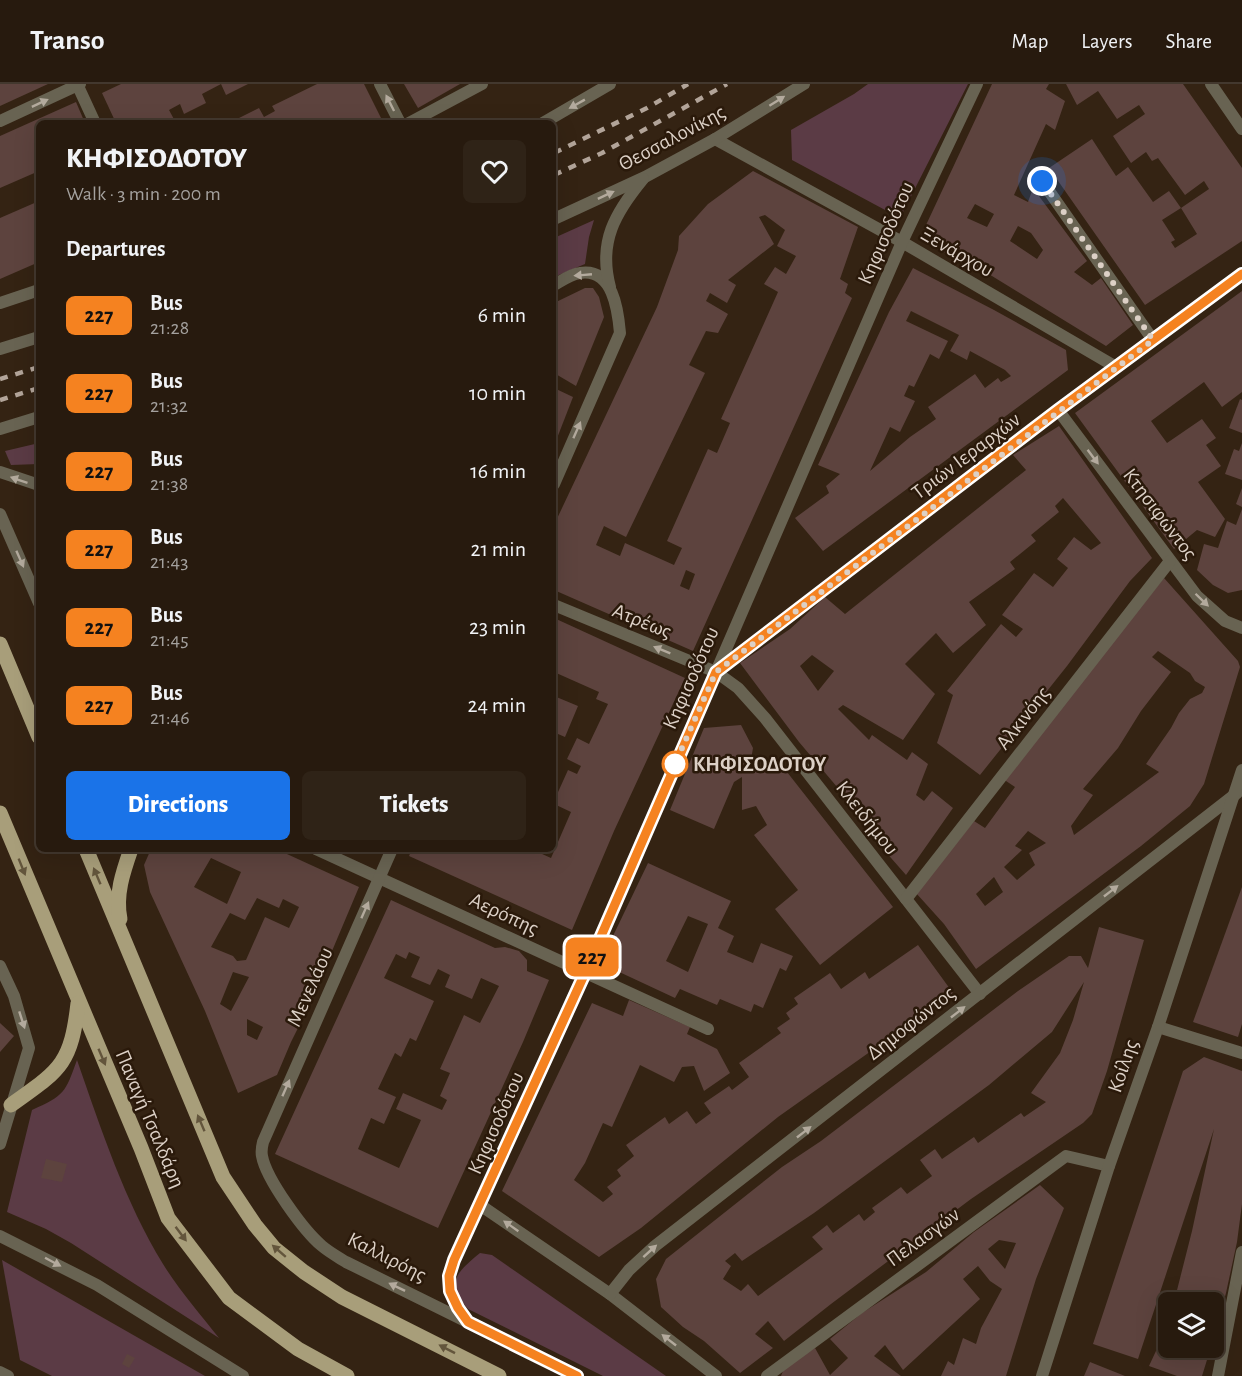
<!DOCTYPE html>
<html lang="en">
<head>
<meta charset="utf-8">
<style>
  :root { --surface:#271a0e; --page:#2f2317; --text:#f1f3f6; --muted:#a4a19e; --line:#43382e; --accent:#1a73e8 }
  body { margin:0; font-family:"Alegreya Sans",sans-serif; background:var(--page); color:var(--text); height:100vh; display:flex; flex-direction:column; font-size:22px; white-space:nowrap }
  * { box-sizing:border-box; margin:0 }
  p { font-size:20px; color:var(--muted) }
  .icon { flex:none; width:33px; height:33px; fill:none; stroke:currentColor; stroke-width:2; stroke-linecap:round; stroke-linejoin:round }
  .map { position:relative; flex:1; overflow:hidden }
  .drawer { position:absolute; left:36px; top:36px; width:520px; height:732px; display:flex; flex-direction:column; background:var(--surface); border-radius:9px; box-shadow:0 6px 24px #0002,0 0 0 2px var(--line) }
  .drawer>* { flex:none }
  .badge { padding:0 12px; border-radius:9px; font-size:21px; line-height:39px }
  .controls { position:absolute; left:1158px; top:1208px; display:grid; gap:12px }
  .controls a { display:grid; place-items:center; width:66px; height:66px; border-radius:9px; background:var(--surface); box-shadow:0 6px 24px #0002,0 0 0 2px var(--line); font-size:30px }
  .you { position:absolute; width:30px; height:30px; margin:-15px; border:4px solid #fff; border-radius:50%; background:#1a73e8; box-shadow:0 0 0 9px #1a73e833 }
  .map>.badge { position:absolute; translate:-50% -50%; box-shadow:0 0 0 3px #fff }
  h2 { padding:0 30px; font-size:22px; line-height:54px }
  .round { display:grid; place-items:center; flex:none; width:63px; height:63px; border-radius:9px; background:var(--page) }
  .headline { display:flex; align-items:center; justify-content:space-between; height:102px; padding:0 30px }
  h1 { font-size:28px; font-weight:800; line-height:45px }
  .cta { display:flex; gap:12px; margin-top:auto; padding:12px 30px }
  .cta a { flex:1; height:69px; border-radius:9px; background:var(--accent); color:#fff; font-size:24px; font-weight:800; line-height:69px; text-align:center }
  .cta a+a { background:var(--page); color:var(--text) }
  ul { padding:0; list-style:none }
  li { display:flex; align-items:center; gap:18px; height:78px; padding:0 30px }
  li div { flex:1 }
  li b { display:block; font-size:22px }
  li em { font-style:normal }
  li .badge { min-width:66px; font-weight:700; text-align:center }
  header { display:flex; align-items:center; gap:36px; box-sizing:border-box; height:84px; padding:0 30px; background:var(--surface); border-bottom:2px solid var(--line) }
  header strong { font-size:28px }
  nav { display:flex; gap:33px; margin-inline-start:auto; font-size:21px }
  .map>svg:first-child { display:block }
</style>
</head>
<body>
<header>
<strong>Transo</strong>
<nav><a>Map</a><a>Layers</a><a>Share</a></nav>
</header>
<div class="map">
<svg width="1242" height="1292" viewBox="0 0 1242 1292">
  <rect width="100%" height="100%" fill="#342313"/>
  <g fill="#5b3b45">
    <path d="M868,0H968L900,134L792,76L791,46L854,10Z"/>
    <path d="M594,136L589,153L585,180L554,193V154Z"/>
    <path d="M39,359V380L11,381L5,367Z"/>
    <path d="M77,976C101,1045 125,1118 163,1180C179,1206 200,1230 219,1254L71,1159L46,1145L7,1128L32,1026C65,1011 65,1009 77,976Z"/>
    <path d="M480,1169L492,1171L666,1292H603L468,1225C444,1199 457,1188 480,1169Z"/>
    <path d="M2,1176L205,1292H52L20,1276Z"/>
  </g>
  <g fill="#5d433e" fill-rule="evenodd">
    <path d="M0,0H48L0,22Z"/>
    <path d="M121,0H248L226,11L221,0L202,10L206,19L184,30L180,20L169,26L176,39H116L102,9Z"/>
    <path d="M317,0H364L381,34L371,39H241L239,34L259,24L264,33L275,27L272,22Z"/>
    <path d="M404,0H460L418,24Z"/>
    <path d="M992,0H1049L1046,5L1065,17L1055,46L1046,40L1014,111L1028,118L1033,104L1087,177L1074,188L1092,201L1101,194L1133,241L1106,262L992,192L919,156ZM975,120L994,130L987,143L967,134ZM1018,142L1031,149L1043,166L1037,175L1010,157Z"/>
    <path d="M1066,0H1183L1242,84V157L1145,221L1049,84L1092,55L1116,92L1128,83L1153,118L1169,107L1181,124L1162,136L1175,156L1171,158L1175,164L1197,150L1181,124L1209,105L1204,97L1185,111L1158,74L1152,77L1146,68L1131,79L1113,52L1145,30L1139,21L1117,35L1098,7L1077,21Z"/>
    <path d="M76,18L85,39H39V87L0,104V52Z"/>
    <path d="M753,87L858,143L840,195L848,200L845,209L852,214L693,567L554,506V441L657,223L678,166L679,152L708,120ZM765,131L785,146L777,162L796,172L786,190L775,183L764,200L778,208L721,335L730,339L717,369L708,365L667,457L682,464L674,481L625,459L620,472L596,461L604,442L626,453L705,289L689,281L706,247L718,249L728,230L706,217L710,209L727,219L736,201L728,196L774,160L759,133ZM686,486L695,490L689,506L680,502Z"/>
    <path d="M39,117V178L0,195V134Z"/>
    <path d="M913,184L994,226L1066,266L1068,286L823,467L795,434L829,409L826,402L840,390L818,381L889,228ZM911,227L959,251L950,267L967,276L970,267L1005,286L1011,292L1001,298L998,294L985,304L975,290L928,323L936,335L910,353L870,387L890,343L900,348L915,317L904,312L909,301L914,303L930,270L939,275L948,257L906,237Z"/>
    <path d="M585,204H593L599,213L604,233L576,302L554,289V219Z"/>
    <path d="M1242,207V308L1222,323L1204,298L1151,337L1167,359L1202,335L1216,354L1206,361L1221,382L1198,398L1225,435L1215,453L1197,446L1174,465L1075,329Z"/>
    <path d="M554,304L573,313L554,362Z"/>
    <path d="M1240,315L1242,316V349L1229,344Z"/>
    <path d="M1059,342L1152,474L1130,497L1067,582L980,691L937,659L953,611L947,607L1001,540L1016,553L1023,545L1002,531L1034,489L1053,503L1068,484L1057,475L1074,453L1091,466L1101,459L1063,414L1055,422L1059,428L1031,451L1036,457L1010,478L1015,485L969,518L986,541L953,569L936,549L905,580L935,610L903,656L843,621L838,625L869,656L872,651L907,676L912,668L928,680L916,711L924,717L932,707L953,724L906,791L884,766L865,736L799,658L740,579L790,545L825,513L845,530L1026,386L1013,371ZM812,571L834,587L818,607L800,582Z"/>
    <path d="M1242,359V396L1225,390L1234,365L1239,367Z"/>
    <path d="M1242,404V423L1236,420Z"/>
    <path d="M1242,425V506L1228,509L1213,501L1197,486L1204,460L1218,464L1227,437L1236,441Z"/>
    <path d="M1164,494L1238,577L1240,583L1204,700L1190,722L1141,762L976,885L944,840L916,809L974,737L985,744L1015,703L1003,695ZM1158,567L1190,589L1195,597L1205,603L1202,609L1190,615L1179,629L1171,644L1146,680L1159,688L1074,751L1071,742L1093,711L1083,705L1118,664L1141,627L1171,588L1152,573ZM1028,747L1046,759L1029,769L1035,781L1017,796L1004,783L1022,766L1015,762ZM994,793L1003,808L985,822L976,810Z"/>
    <path d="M554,534L685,594L614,747L572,846L409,772L412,765H531L551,774L571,728L554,720V717L568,686L577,690L581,682L567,675L577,654L589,660L608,620L596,615L599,608L554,588Z"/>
    <path d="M554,612L578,622L565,653L558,650L554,659Z"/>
    <path d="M741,641L753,664L749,688L776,674L893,823L820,881L775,825L798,806L754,751L767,741L756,722L742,726V693L734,698L714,745L670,726L704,644Z"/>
    <path d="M151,765H276L359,803L308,924L291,958L277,991L238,1009L205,927L150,808L144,781ZM211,774L241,788L227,820L194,803ZM257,814L279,824L283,815L299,823L289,844L265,833L246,876L237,877L233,872L211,863L230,829L245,836ZM233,888L249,893L231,927L220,920ZM247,935L263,943L257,956L247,951Z"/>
    <path d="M648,779L731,817L718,844L734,852L727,868L753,879L761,859L793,872L786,887L780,884L763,924L754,920L751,928L720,915L717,921L680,905L675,914L600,879ZM688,832L708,840L688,888L666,877Z"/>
    <path d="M1242,803V940L1238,953L1193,938Z"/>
    <path d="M391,816L495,864L505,863L519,867L527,876V887L549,896L523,958L438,1144L275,1070ZM409,868L420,873L411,893L430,901L438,885L450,891L445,903L472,915L481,894L499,902L480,939L464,931L440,985L450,989L440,1012L447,1016L442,1026L403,1009L396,1025L421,1036L399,1084L358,1065L371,1034L384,1040L396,1013L378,1005L395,969L401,973L410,954L416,957L434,917L384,894L396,870L406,875Z"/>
    <path d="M1099,843L1144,856L1107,987L1092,1030L1083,1039L971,1115L831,1220L784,1257L768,1237L755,1250L773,1264L740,1289L704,1257L683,1243L661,1223L656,1195L666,1175L782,1083L821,1057L1018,907L1069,872H1081L1088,884ZM1084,898L1073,936L1060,969L1031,1009L1046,1018L1024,1033L1021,1029L978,1059L974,1053L942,1075L935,1065L920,1076L932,1092L907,1110L901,1103L872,1124L875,1128L864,1137L859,1130L833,1149L827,1141L812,1153L823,1165L758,1212L748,1200L741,1207L723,1195L731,1182L725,1177L735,1169L742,1177L814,1129L989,1001L1052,948Z"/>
    <path d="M918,861L953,909L778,1033L641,1144L599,1173L502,1107L592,919L623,932L629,916L690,943L687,950L717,965L730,989L704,1007L694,982L682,983L674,998L640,981L612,1043L603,1039L585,1079L574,1096L603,1118L613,1110L607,1103L621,1092L617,1086L634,1072L626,1061L665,1033L669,1040L687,1027L696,1040L711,1029L704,1019L729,1002L732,1006L749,993L739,979L781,949L777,944L790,935L786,929L798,920L794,914L830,889L841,905L865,888L869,895Z"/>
    <path d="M0,939L14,952L0,968Z"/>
    <path d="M1204,973L1242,987V1120L1237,1158L1226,1209L1214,1252V1218H1174L1192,1147L1214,1045L1138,1275L1093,1260L1183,987Z"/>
    <path d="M46,1075L67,1080L62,1098L41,1094Z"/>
    <path d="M1040,1101L1064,1124L1036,1195L1006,1292H941L948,1277L954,1281L963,1254L976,1260L981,1244L1002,1205L990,1197L978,1182L963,1195L980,1215L903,1286L885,1261L874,1272L901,1292H781L785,1282L815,1264L830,1291L848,1274L830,1255L862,1229L926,1188L974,1148ZM999,1156L1016,1159L1005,1185L988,1165Z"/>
    <path d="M1168,1241V1263H1211L1202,1292H1177L1149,1282Z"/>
    <path d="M127,1270L135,1274L129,1284L122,1280Z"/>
    <path d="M1090,1278L1125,1292H1084Z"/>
  </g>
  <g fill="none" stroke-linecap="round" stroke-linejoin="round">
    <g stroke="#686352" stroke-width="12">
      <path d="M409,39L482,0"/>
      <path d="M715,55L902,158L1116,283"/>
      <path d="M716,588L902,158L977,0"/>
    </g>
    <g stroke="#686352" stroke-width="12">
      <path d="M77,0L95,39"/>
      <path d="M380,0L400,39"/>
      <path d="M1211,0L1242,45"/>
      <path d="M0,37L80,0"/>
      <path d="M1042,97L1153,256"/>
      <path d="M554,201C561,197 571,190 580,189C613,184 618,226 620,249L554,400"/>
      <path d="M0,219L39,206"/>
      <path d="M1058,326L1197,512L1225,537L1242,544"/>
      <path d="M0,388L39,401"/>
      <path d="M0,430L39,519"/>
      <path d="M554,521L716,588L738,604L765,634L980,910"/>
      <path d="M316,765L708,945"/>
      <path d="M392,765L263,1058C262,1062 261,1067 262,1072C266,1095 304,1147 322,1162C329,1168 338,1173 346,1178L577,1292"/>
      <path d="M906,815L1170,477"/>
      <path d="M0,882L14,912L29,964L0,1060"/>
      <path d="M1158,943L1242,969"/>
      <path d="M480,1121L610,1210L716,1292"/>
      <path d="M610,1210L629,1186L655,1162L1237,709"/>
      <path d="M468,1238C451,1217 445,1202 454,1176L585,889L716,588L1058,326L1242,190"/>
      <path d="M0,1288L8,1292"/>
      <path d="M767,1292L1066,1072L1109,1082"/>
      <path d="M1218,1292L1242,1168"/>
    </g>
    <g stroke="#686352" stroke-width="12">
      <path d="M543,39L610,0"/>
      <path d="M554,135L645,93L715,55L804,0"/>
      <path d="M610,203C598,158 615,129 643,95"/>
      <path d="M0,265L39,253"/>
      <path d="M0,345L39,333"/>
      <path d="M0,1152L97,1201L243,1292"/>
      <path d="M1042,1292L1109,1082L1158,943L1242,686"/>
    </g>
    <g stroke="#a89e7a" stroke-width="15">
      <path d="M0,560L39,653"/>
      <path d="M0,729L141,1064L168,1134L229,1214L298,1265L347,1292"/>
      <path d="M86,765L223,1093L255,1141L274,1164L304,1188L342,1213L499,1292"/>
      <path d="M120,835C115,811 123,788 131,765"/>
      <path d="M11,1021C60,986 71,981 78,919"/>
    </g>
    <g stroke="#b2a499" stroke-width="4.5" stroke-dasharray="8 8" stroke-linecap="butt">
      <path d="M554,69L647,24L688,0"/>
      <path d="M554,91L602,69L727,0"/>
      <path d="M0,295L39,283"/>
      <path d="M0,316L39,304"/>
    </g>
  </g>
  <defs><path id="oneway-solid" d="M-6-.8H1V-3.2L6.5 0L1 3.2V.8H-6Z" transform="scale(1.5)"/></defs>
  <g fill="#b3aa9d">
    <use href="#oneway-solid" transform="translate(777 17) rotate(-32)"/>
    <use href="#oneway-solid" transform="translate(40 19) rotate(-25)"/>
    <use href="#oneway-solid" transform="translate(390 19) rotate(-117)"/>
    <use href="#oneway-solid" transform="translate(577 20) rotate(151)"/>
    <use href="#oneway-solid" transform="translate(606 111) rotate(-25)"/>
    <use href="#oneway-solid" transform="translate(583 191) rotate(175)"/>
    <use href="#oneway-solid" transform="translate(577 346) rotate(-66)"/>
    <use href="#oneway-solid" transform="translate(1093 373) rotate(53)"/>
    <use href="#oneway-solid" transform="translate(19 396) rotate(-161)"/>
    <use href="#oneway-solid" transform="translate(20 475) rotate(66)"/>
    <use href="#oneway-solid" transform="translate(1202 516) rotate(44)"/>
    <use href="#oneway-solid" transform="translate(662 566) rotate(-158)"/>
    <use href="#oneway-solid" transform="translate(1111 807) rotate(-38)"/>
    <use href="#oneway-solid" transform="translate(365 826) rotate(-66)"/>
    <use href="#oneway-solid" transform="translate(958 928) rotate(-38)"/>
    <use href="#oneway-solid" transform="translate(22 936) rotate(72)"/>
    <use href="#oneway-solid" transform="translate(286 1004) rotate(-66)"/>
    <use href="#oneway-solid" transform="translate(804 1048) rotate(-38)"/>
    <use href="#oneway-solid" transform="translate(511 1142) rotate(-145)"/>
    <use href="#oneway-solid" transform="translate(650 1167) rotate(-42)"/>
    <use href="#oneway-solid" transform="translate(53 1178) rotate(28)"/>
    <use href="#oneway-solid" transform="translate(397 1203) rotate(-154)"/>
    <use href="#oneway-solid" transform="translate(669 1256) rotate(-142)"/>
  </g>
  <g fill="#63553c">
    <use href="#oneway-solid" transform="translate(22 783) rotate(68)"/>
    <use href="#oneway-solid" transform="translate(97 792) rotate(-113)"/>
    <use href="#oneway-solid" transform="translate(102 973) rotate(67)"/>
    <use href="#oneway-solid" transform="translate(201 1039) rotate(-113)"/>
    <use href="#oneway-solid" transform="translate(181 1150) rotate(53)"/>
    <use href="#oneway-solid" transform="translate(279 1167) rotate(-139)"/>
    <use href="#oneway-solid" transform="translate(447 1265) rotate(-153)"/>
  </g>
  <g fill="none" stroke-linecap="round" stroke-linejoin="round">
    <defs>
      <path id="line" d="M577,1292L468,1238L458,1224L450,1207L449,1192L454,1176L585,889L716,588L1058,326L1242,190"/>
    </defs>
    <use href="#line" stroke="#fff" stroke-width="14"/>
    <use href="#line" stroke="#f58220" stroke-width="9"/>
    <path stroke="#dcd0c6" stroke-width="6" stroke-dasharray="0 10.8" d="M675,680L674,682L716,588L1153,256L1042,97"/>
  </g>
  <circle fill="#fff" stroke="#f58220" stroke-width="3" cx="675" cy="680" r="12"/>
  <g text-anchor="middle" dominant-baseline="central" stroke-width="5" stroke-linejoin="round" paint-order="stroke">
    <g font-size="21" fill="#dcd0c6" stroke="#2a190a">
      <text transform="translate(672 54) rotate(-28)">Θεσσαλονίκης</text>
      <text transform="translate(886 149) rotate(-66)">Κηφισοδότου</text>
      <text transform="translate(957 168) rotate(30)">Ξενάρχου</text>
      <text transform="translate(966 372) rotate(-37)">Τριών Ιεραρχών</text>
      <text transform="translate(1160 430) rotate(53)">Κτησιφώντος</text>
      <text transform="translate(642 537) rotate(22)">Ατρέως</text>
      <text transform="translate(691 594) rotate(-66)">Κηφισοδότου</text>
      <text transform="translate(1023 634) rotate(-52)">Αλκινόης</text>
      <text transform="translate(867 734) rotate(52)">Κλειδήμου</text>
      <text transform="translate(504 830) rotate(25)">Αερόπης</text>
      <text transform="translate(310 903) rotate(-66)">Μενελάου</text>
      <text transform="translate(911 939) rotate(-38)">Δημοφώντος</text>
      <text transform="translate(1123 982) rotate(-71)">Κοίλης</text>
      <text transform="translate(150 1035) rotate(67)">Παναγή Τσαλδάρη</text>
      <text transform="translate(496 1039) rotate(-66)">Κηφισοδότου</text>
      <text transform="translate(923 1153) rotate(-36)">Πελασγών</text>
      <text transform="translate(387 1173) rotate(27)">Καλλιρόης</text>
    </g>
    <g font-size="21" font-weight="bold" fill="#dcd0c6" stroke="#2a190a" text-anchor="start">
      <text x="693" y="680">ΚΗΦΙΣΟΔΟΤΟΥ</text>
    </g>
  </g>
</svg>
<div class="controls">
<a><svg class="icon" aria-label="layers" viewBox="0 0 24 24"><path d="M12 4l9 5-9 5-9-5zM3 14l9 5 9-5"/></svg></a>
</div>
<div class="you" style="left:1042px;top:97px"></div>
<b class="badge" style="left:592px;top:873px;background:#f58220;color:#111">227</b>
<section class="drawer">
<div class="headline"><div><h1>ΚΗΦΙΣΟΔΟΤΟΥ</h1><p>Walk · 3 min · 200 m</p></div><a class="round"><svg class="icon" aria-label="heart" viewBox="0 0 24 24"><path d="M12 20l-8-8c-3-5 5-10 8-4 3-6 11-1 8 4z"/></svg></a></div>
<h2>Departures</h2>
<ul>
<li><span class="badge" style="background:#f58220;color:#111">227</span><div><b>Bus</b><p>21:28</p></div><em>6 min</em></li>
<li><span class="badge" style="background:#f58220;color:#111">227</span><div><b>Bus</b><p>21:32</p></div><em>10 min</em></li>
<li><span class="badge" style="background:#f58220;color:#111">227</span><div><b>Bus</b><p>21:38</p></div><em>16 min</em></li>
<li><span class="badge" style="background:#f58220;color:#111">227</span><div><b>Bus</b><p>21:43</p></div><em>21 min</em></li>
<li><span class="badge" style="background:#f58220;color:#111">227</span><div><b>Bus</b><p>21:45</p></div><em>23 min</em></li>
<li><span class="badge" style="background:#f58220;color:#111">227</span><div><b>Bus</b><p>21:46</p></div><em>24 min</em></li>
</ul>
<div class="cta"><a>Directions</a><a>Tickets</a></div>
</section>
</div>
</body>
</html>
